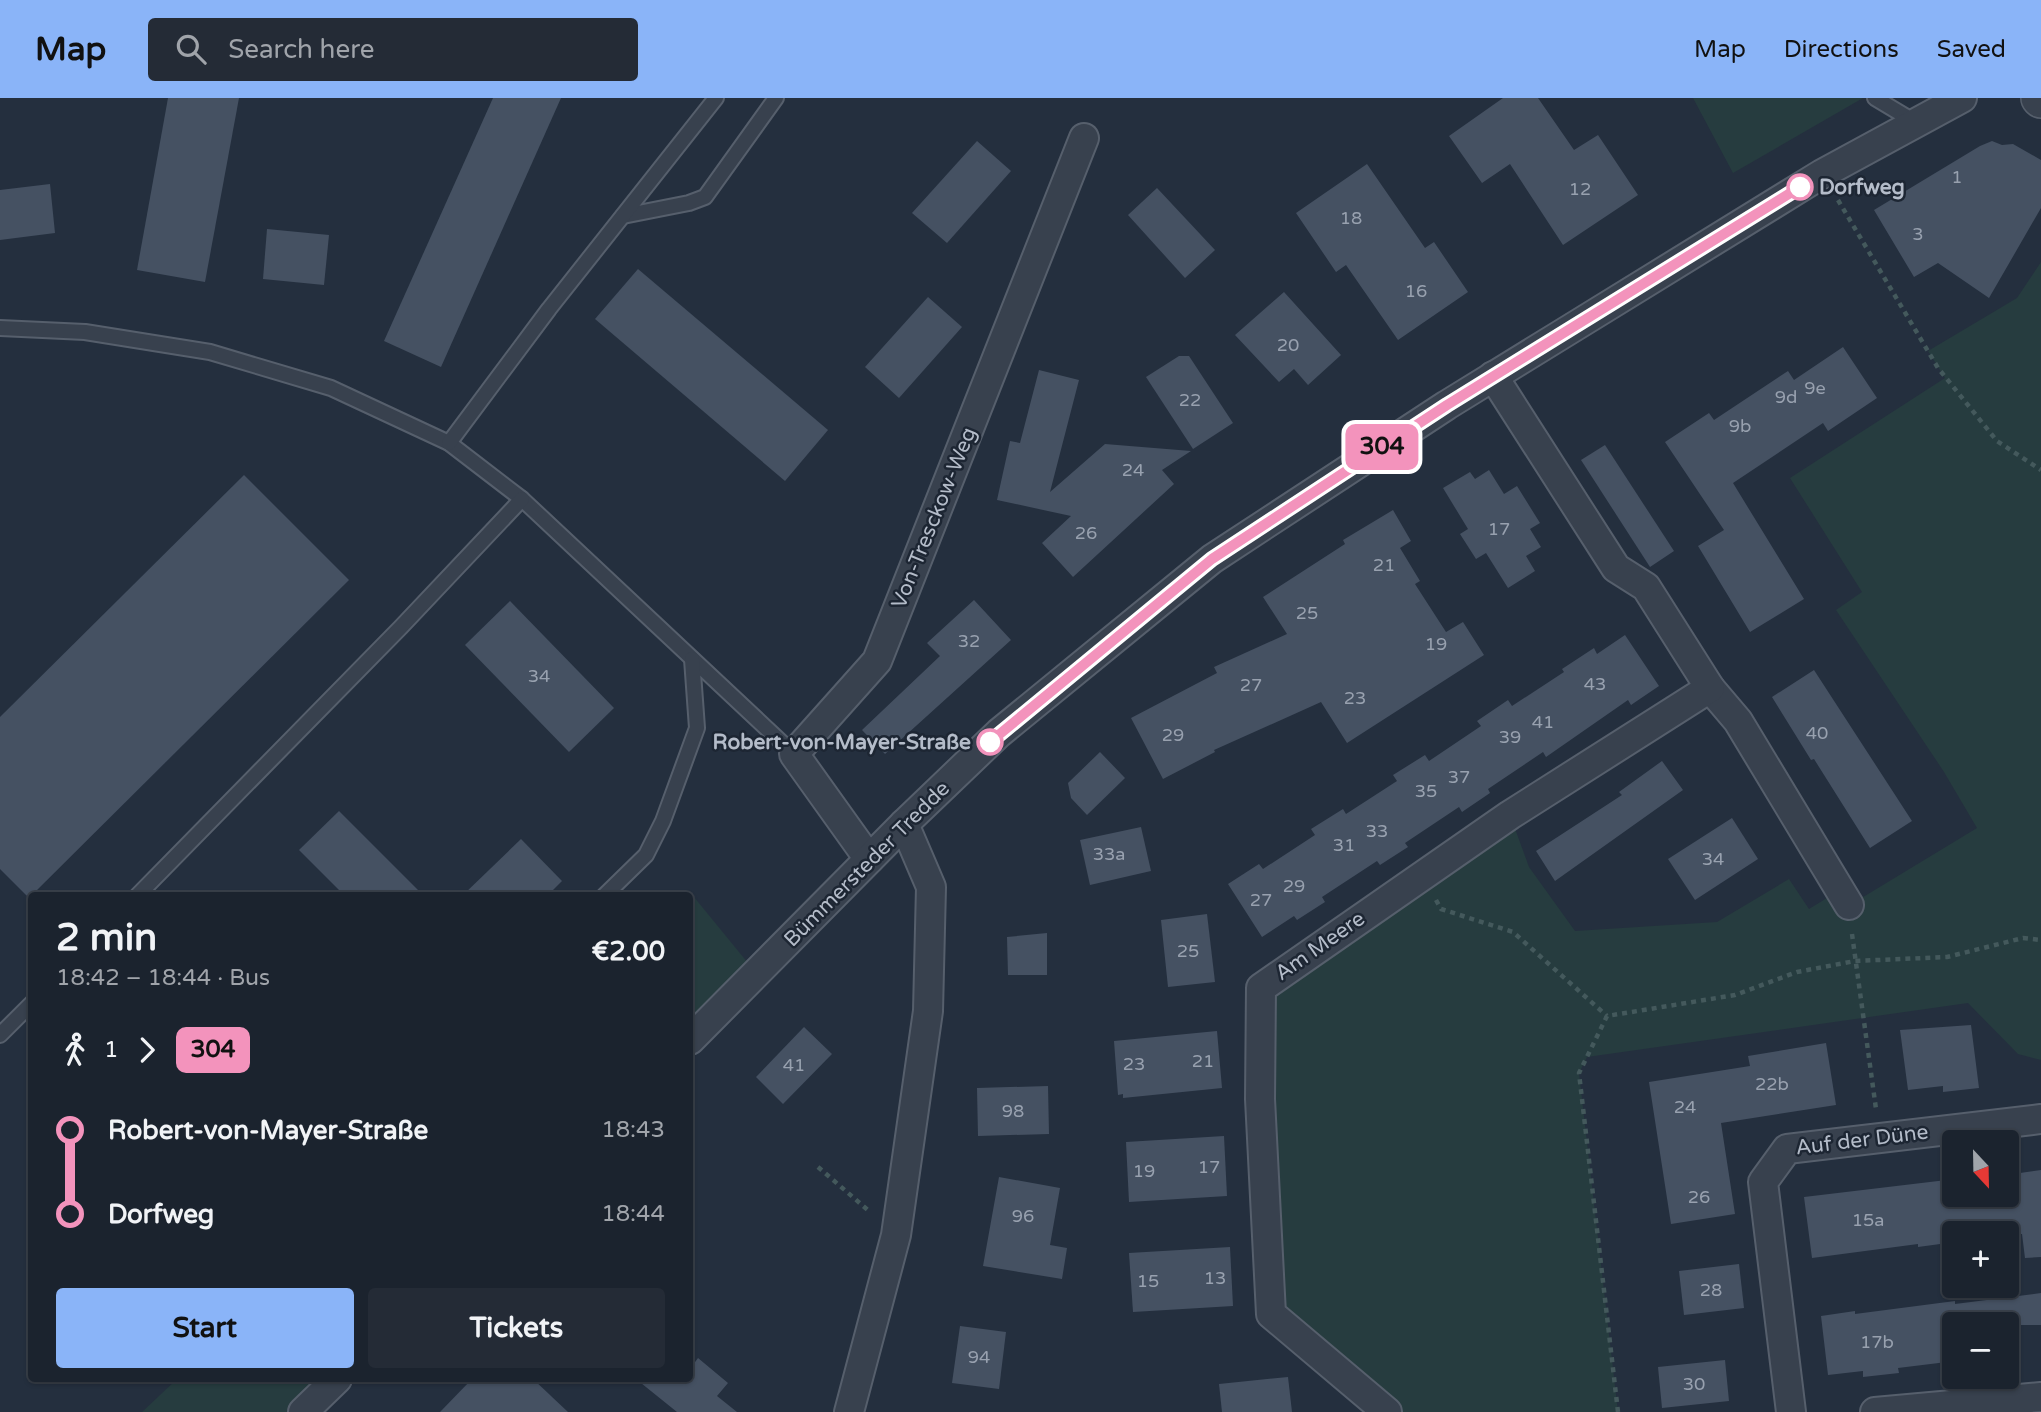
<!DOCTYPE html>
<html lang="en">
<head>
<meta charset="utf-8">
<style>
  :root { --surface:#1b232e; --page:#242b36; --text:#f1f3f6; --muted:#a0a4aa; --line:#39404a; --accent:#8ab4f8 }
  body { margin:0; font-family:"Varela Round",sans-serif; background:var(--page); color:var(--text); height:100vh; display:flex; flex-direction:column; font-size:26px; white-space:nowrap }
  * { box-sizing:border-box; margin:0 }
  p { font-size:23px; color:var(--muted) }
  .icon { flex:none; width:38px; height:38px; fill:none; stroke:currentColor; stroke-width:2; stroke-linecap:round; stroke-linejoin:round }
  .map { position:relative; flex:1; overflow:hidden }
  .panel { position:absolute; left:28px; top:794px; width:665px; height:490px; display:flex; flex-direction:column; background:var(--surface); border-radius:7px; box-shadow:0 2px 5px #0004,0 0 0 2px var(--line) }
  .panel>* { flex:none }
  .badge { padding:0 14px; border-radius:10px; font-size:24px; line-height:46px }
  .needle { width:46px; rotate:158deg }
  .fabs { position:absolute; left:1942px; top:1032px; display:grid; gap:14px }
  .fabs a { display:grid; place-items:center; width:77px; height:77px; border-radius:7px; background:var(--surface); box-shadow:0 2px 5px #0004,0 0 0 2px var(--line); font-size:35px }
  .map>.badge { position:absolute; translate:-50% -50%; box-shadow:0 0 0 4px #fff }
  .legs { display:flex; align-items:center; gap:10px; height:77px; padding:0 28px; font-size:23px }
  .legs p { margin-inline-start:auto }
  .overview { display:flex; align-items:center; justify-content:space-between; height:119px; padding:0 28px }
  h1 { font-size:38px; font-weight:700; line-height:52px }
  .button { display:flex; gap:14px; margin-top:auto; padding:14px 28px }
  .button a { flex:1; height:80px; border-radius:7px; background:var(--accent); color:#111; font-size:28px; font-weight:700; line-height:80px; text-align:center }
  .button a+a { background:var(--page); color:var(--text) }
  ul { padding:0 28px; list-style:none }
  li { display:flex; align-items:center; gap:24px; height:84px; font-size:26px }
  li i { display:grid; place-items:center; width:10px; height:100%; margin:0 9px; background:currentColor }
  li i::after { content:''; width:18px; height:18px; margin:-9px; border:5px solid; border-radius:50%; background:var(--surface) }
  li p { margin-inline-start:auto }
  li:first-child i { background:linear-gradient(#0000 50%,currentColor 0) }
  li:last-child i { background:linear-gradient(currentColor 50%,#0000 0) }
  header { display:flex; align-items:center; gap:42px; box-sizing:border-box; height:98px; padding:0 35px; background:var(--accent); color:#111 }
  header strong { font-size:33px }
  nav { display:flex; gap:38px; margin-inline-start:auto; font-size:24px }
  .search { width:490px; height:63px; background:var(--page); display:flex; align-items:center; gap:18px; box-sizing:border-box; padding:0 24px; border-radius:7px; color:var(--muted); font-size:26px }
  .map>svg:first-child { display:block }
</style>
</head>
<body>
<header>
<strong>Map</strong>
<div class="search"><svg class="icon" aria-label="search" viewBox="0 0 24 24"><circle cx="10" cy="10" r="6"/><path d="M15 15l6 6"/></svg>Search here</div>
<nav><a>Map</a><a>Directions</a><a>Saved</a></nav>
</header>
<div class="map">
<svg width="2041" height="1314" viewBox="0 0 2041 1314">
  <rect width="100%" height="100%" fill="#242f3e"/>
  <g fill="#263c3f">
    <path d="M1693,0H1863L1733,75Z"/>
    <path d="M2041,164V962L2018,956L1968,905L1587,959L1579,975L1618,1314H1387L1271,1216L1261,890L1510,717L1529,769L1575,833L1717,824L1789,781L1809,811L1840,792L1850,807L1977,730L1944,674L1836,512L1862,494L1790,380L1945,280L1928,253L2017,200Z"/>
    <path d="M689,793L757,876L690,942V798H683Z"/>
    <path d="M177,1281H337L303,1314H142Z"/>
  </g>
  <g fill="#455162">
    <path d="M168,0H239L205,184L137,172Z"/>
    <path d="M493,0H561L441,269L384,243Z"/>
    <path d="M1503,0H1538L1574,52L1598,37L1638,97L1563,147L1510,66L1482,85L1449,38Z"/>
    <path d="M977,43L1011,73L947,145L912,115Z"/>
    <path d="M1992,43L2002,47L2013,46L2041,62V110L1989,200L1938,165L1914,179L1874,112L1980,48Z"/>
    <path d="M1367,66L1425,150L1434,144L1468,194L1398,242L1346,167L1336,174L1296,115Z"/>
    <path d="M50,86L55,135L0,142V92Z"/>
    <path d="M1157,90L1215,152L1185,180L1128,117Z"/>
    <path d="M267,131L329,137L324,187L263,181Z"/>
    <path d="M638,171L828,332L785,383L595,221Z"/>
    <path d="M1284,194L1341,257L1308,287L1294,271L1279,284L1235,237Z"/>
    <path d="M928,199L962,229L899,300L865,269Z"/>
    <path d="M1843,249L1877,300L1828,333L1823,325L1733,385L1804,501L1750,534L1698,448L1724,432L1665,344L1709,315L1714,322L1788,273L1794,282Z"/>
    <path d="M1179,258H1189L1233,325L1193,351L1146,279Z"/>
    <path d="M1039,272L1079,282L1050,394L1105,346L1191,353L1162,372L1174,386L1073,479L1042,445L1071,418L997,402L1010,343L1020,345Z"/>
    <path d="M1605,347L1674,453L1650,469L1581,362Z"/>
    <path d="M1489,372L1504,396L1517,388L1540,425L1530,431L1541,449L1526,458L1535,473L1508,490L1486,455L1476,461L1460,436L1468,431L1443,390L1470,374L1475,381Z"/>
    <path d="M244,377L349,482L29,800L0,771V619Z"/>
    <path d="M1393,412L1411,443L1400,450L1420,483L1415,486L1446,534L1463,524L1484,557L1347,645L1321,604L1214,652L1215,654L1163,681L1131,620L1217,575L1214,569L1287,536L1263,499L1345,446L1343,442Z"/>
    <path d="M974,502L1011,542L885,656L862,632L940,558L927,545Z"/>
    <path d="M510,503L614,610L569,654L465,547Z"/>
    <path d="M1625,537L1659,588L1631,607L1628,602L1546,659L1543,654L1488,691L1490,695L1462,714L1459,709L1405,745L1408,749L1380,767L1377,763L1322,799L1325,804L1297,822L1294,818L1262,839L1228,786L1259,766L1263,771L1315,737L1311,731L1343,711L1346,716L1397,683L1393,677L1425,657L1429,663L1481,628L1477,623L1508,602L1512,608L1564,574L1562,571L1594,550L1597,556Z"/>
    <path d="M1814,572L1912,723L1870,750L1814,661L1811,662L1772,599Z"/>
    <path d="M1100,654L1125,680L1087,717L1071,700L1068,685Z"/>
    <path d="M1662,663L1683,692L1555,783L1536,753L1622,697L1619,694Z"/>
    <path d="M339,713L424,798H345L299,752Z"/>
    <path d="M1732,720L1758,761L1695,802L1668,761Z"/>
    <path d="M1141,729L1151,773L1090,787L1080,742Z"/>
    <path d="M521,741L562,783L547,798H462Z"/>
    <path d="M1207,816L1215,884L1168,889L1161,822Z"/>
    <path d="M1047,835V877H1008L1007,839Z"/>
    <path d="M1971,927L1979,990L1943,994V988L1908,992L1900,932Z"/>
    <path d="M804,929L832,956L783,1006L756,979Z"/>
    <path d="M1217,933L1222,990L1123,1000V996L1118,997L1114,943Z"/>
    <path d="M1826,945L1836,1007L1721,1025L1735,1116L1671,1126L1649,984L1750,968L1748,958Z"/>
    <path d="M1048,988L1049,1036L978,1038L977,990Z"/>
    <path d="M1224,1038L1227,1098L1129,1104L1126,1044Z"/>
    <path d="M2041,1072V1159L2025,1160L2022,1136H1955V1144L1918,1149V1146L1812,1160L1804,1099L1955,1081V1097H2016L2013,1076Z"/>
    <path d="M999,1079L1060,1090L1050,1147L1067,1150L1062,1181L983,1168Z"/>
    <path d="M1230,1149L1233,1208L1133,1214L1129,1155Z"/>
    <path d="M1739,1166L1744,1210L1684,1217L1679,1173Z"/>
    <path d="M2041,1195V1227H1955V1263L1898,1270L1899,1275L1863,1279V1273L1828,1277L1821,1218L1855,1213V1216L1955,1203V1206Z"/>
    <path d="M960,1228L1006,1234L999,1291L952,1285Z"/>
    <path d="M698,1260L728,1285L717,1298L737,1314H677L636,1281H690V1271Z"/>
    <path d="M1725,1262L1729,1303L1662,1310L1658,1269Z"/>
    <path d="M1288,1279L1292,1314H1222L1219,1286Z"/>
    <path d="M472,1281H533L568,1314H440Z"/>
  </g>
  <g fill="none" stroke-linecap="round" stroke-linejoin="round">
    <defs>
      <g id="service">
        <path d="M1875,0L1915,24"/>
        <path d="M623,118L689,105L705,99L776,0"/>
        <path d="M0,230L85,234L210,254L331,290L449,345L522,401L794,656"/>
        <path d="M449,345L549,211L716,0"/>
        <path d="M137,798L401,529L522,401"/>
        <path d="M604,798L646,757L663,723L697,630L692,561"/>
        <path d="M0,937L32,905"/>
      </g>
      <g id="minor">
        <path d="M1710,590L1738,623L1849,807"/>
        <path d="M869,761L794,656L877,563L1084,40"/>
        <path d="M690,942L904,726L999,635L1212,461L1447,307L1559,238L1822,76L1962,0"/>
        <path d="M303,1314L337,1281"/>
        <path d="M849,1314L896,1137L928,913L931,789L904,726"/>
        <path d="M1387,1314L1271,1216L1260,1001L1261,890L1510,717L1710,590L1646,489L1616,470L1493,278"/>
        <path d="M1791,1314L1763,1084L1787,1051L2041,1021"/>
        <path d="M1875,1314L2041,1299"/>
      </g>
      <path id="tertiary" d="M2040,0L2041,1"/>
    </defs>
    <use href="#service" stroke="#565f6c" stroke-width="18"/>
    <use href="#minor" stroke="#565f6c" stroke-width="32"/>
    <use href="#tertiary" stroke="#565f6c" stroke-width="40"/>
    <g stroke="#44595c" stroke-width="4.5" stroke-dasharray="5 5" stroke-linecap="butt">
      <path d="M1838,102L1938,270L1997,343L2041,372"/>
      <path d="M1436,802L1441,811L1513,834L1607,918"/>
      <path d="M1852,836L1876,1011"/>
      <path d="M818,1069L869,1113"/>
      <path d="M1618,1314L1579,975L1607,918L1735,897L1797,874L1855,863L1947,859L2023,840L2041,842"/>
    </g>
    <use href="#service" stroke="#38414e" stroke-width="14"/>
    <use href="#minor" stroke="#38414e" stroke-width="28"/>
    <use href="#tertiary" stroke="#38414e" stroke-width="37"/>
  </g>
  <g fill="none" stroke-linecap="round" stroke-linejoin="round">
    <defs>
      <path id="line-1" d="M990,644L1212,461L1447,307L1800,89"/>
    </defs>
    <use href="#line-1" stroke="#fff" stroke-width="16"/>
    <use href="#line-1" stroke="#f393bc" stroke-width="10"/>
  </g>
  <g fill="#fff" stroke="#f393bc" stroke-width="3.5">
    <circle cx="1800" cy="89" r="12"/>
    <circle cx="990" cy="644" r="12"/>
  </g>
  <g text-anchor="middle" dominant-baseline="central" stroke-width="5" stroke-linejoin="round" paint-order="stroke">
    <g font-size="18" fill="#98a1af">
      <text x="1957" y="79">1</text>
      <text x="1580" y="91">12</text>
      <text x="1351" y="120">18</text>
      <text x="1918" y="136">3</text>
      <text x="1416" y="193">16</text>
      <text x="1288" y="247">20</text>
      <text x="1815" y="290">9e</text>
      <text x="1786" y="299">9d</text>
      <text x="1190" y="302">22</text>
      <text x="1740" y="328">9b</text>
      <text x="1133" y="372">24</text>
      <text x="1499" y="431">17</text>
      <text x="1086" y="435">26</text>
      <text x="1384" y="467">21</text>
      <text x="1307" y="515">25</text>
      <text x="969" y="543">32</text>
      <text x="1436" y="546">19</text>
      <text x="539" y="578">34</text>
      <text x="1595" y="586">43</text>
      <text x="1251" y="587">27</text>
      <text x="1355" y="600">23</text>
      <text x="1543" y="624">41</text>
      <text x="1817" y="635">40</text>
      <text x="1173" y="637">29</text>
      <text x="1510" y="639">39</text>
      <text x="1459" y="679">37</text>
      <text x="1426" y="693">35</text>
      <text x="1377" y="733">33</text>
      <text x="1344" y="747">31</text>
      <text x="1109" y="756">33a</text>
      <text x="1713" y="761">34</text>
      <text x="1294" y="788">29</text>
      <text x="1261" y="802">27</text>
      <text x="1188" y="853">25</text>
      <text x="1203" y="963">21</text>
      <text x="1134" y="966">23</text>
      <text x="794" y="967">41</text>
      <text x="1772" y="986">22b</text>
      <text x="1685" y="1009">24</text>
      <text x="1013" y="1013">98</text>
      <text x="1209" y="1069">17</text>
      <text x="1144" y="1073">19</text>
      <text x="1699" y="1099">26</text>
      <text x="1023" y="1118">96</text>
      <text x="1868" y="1122">15a</text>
      <text x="1215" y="1180">13</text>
      <text x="1148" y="1183">15</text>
      <text x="1711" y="1192">28</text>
      <text x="1877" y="1244">17b</text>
      <text x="979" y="1259">94</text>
      <text x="1694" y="1286">30</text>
    </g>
    <g font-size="21" font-weight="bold" fill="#b4bcc9" stroke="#1d2633" text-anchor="start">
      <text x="1819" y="89">Dorfweg</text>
      <text x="971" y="644" text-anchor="end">Robert-von-Mayer-Straße</text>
    </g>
    <g font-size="21" fill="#b4bcc9" stroke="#1d2633">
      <text transform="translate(934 420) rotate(-68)">Von-Tresckow-Weg</text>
      <text transform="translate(867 766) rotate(-45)">Bümmersteder Tredde</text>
      <text transform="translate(1320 848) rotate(-35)">Am Meere</text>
      <text transform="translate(1862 1042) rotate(-7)">Auf der Düne</text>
    </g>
  </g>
</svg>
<div class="fabs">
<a><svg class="needle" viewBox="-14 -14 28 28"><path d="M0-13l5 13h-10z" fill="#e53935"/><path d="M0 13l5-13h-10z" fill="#a0a4aa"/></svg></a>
<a>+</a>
<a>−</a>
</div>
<b class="badge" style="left:1382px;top:349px;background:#f393bc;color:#111">304</b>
<section class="panel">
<div class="overview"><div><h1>2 min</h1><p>18:42 – 18:44 · Bus</p></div><b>€2.00</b></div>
<div class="legs"><svg class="icon" aria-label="walk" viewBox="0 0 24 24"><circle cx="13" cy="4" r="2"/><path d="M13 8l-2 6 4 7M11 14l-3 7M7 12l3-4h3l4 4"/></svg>1<svg class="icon" aria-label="forward" viewBox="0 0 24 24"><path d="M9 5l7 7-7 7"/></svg><b class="badge" style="background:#f393bc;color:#111">304</b></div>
<ul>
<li><i style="color:#f393bc"></i><b>Robert-von-Mayer-Straße</b><p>18:43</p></li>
<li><i style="color:#f393bc"></i><b>Dorfweg</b><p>18:44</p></li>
</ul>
<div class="button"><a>Start</a><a>Tickets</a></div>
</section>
</div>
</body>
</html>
